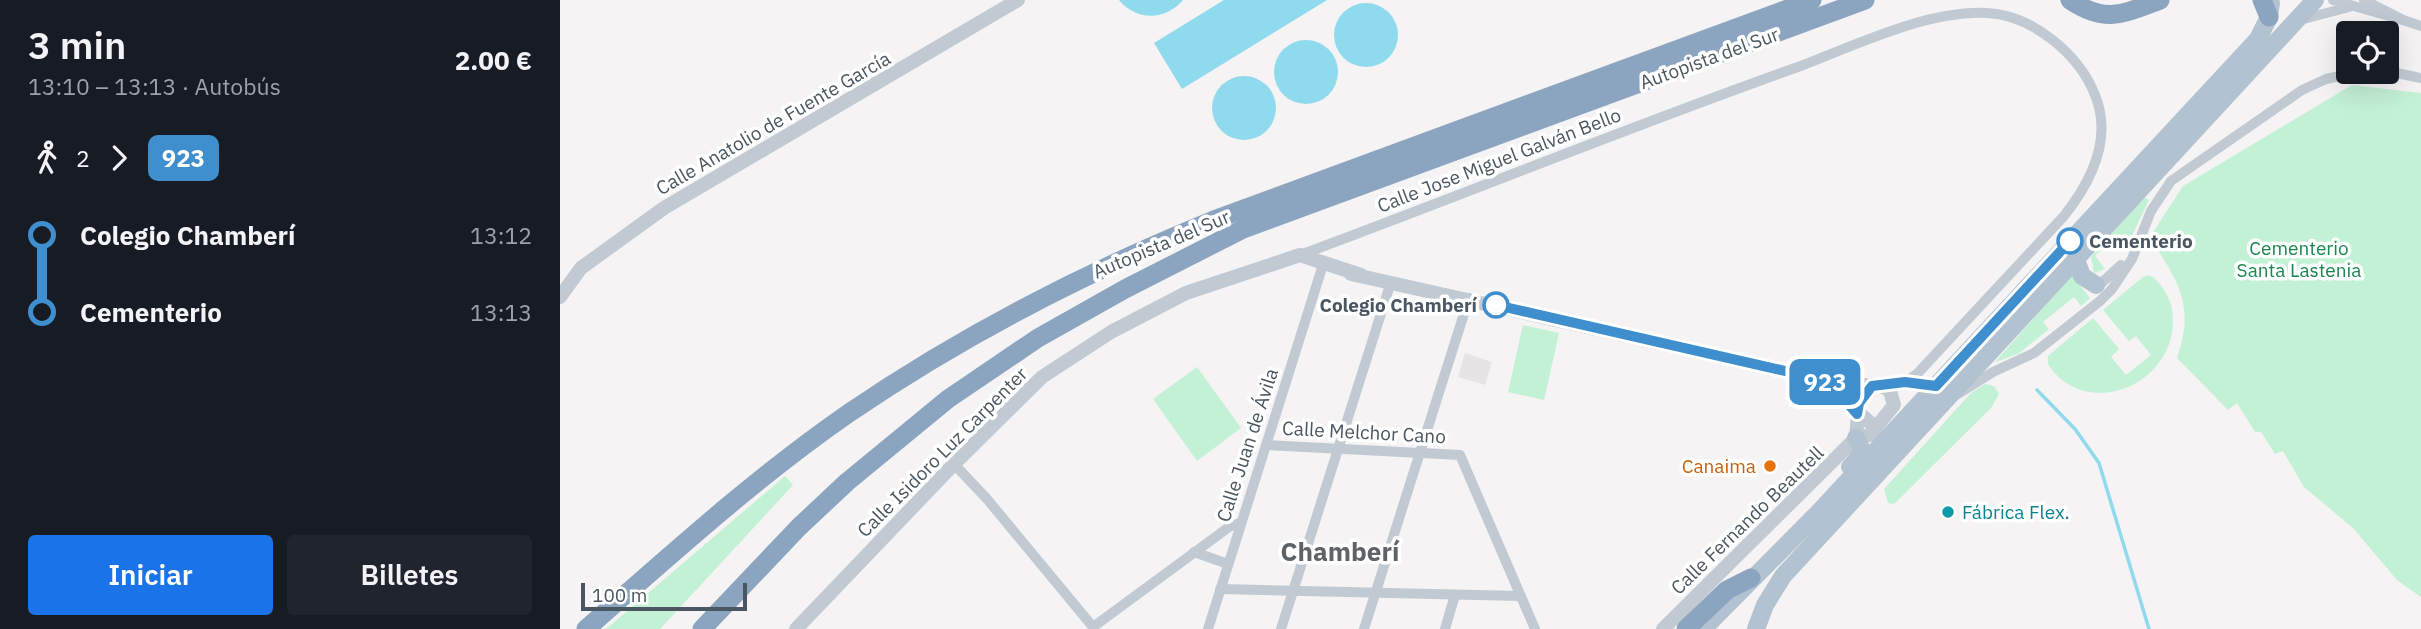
<!DOCTYPE html>
<html lang="es">
<head>
<meta charset="utf-8">
<style>
  :root { --surface:#171b24; --page:#20242c; --text:#f1f3f6; --muted:#9ea1a6; --accent:#1a73e8 }
  body { margin:0; font-family:"IBM Plex Sans",sans-serif; background:var(--page); color:var(--text); height:100vh; display:flex; flex-direction:column; font-size:26px; white-space:nowrap }
  * { box-sizing:border-box; margin:0 }
  p { font-size:23px; color:var(--muted) }
  .icon { flex:none; width:38px; height:38px; fill:none; stroke:currentColor; stroke-width:2; stroke-linecap:round; stroke-linejoin:round }
  .map { position:relative; flex:1; overflow:hidden }
  .details { display:flex; flex-direction:column; background:var(--surface); width:560px }
  .details>* { flex:none }
  .badge { padding:0 14px; border-radius:10px; font-size:24px; line-height:46px }
  .controls { position:absolute; left:1776px; top:21px; display:grid; gap:14px }
  .controls a { display:grid; place-items:center; width:63px; height:63px; border-radius:7px; background:var(--surface); box-shadow:0 7px 28px #0002; font-size:35px }
  .scale { position:absolute; left:21px; bottom:18px; width:166px; box-sizing:border-box; padding-left:7px; border:4px solid #4a5661; border-top:0; font-size:19px; line-height:24px; white-space:nowrap; color:#4a5661; -webkit-text-stroke:5px #fff; paint-order:stroke }
  .map>.badge { position:absolute; translate:-50% -50%; box-shadow:0 0 0 4px #fff }
  .legs { display:flex; align-items:center; gap:10px; height:77px; padding:0 28px; font-size:23px }
  .legs p { margin-inline-start:auto }
  .headline { display:flex; align-items:center; justify-content:space-between; height:119px; padding:0 28px }
  h1 { font-size:38px; font-weight:600; line-height:52px }
  .action { display:flex; gap:14px; margin-top:auto; padding:14px 28px }
  .action a { flex:1; height:80px; border-radius:7px; background:var(--accent); color:#fff; font-size:28px; font-weight:600; line-height:80px; text-align:center }
  .action a+a { background:var(--page); color:var(--text) }
  ul { padding:0 28px; list-style:none }
  li { display:flex; align-items:center; gap:24px; height:77px; font-size:26px }
  li i { display:grid; place-items:center; width:10px; height:100%; margin:0 9px; background:currentColor }
  li i::after { content:''; width:18px; height:18px; margin:-9px; border:5px solid; border-radius:50%; background:var(--surface) }
  li p { margin-inline-start:auto }
  li:first-child i { background:linear-gradient(#0000 50%,currentColor 0) }
  li:last-child i { background:linear-gradient(currentColor 50%,#0000 0) }
  main { display:flex; flex:1; min-height:0 }
  .map>svg:first-child { display:block }
</style>
</head>
<body>
<main>
<section class="details">
<div class="headline"><div><h1>3 min</h1><p>13:10 – 13:13 · Autobús</p></div><b>2.00 €</b></div>
<div class="legs"><svg class="icon" aria-label="walk" viewBox="0 0 24 24"><circle cx="13" cy="4" r="2"/><path d="M13 8l-2 6 4 7M11 14l-3 7M7 12l3-4h3l4 4"/></svg>2<svg class="icon" aria-label="forward" viewBox="0 0 24 24"><path d="M9 5l7 7-7 7"/></svg><b class="badge" style="background:#3f8fcf;color:#fff">923</b></div>
<ul>
<li><i style="color:#3f8fcf"></i><b>Colegio Chamberí</b><p>13:12</p></li>
<li><i style="color:#3f8fcf"></i><b>Cementerio</b><p>13:13</p></li>
</ul>
<div class="action"><a>Iniciar</a><a>Billetes</a></div>
</section>
<div class="map">
<svg width="1861" height="629" viewBox="0 0 1861 629">
  <rect width="100%" height="100%" fill="#f5f3f3"/>
  <path fill="#e6e4e5" d="M905,353L932,362L925,385L898,377Z"/>
  <g fill="#c3f1d5">
    <path d="M1792,85L1861,93V597L1837,580L1793,528L1744,487L1723,451L1715,454L1701,432H1695L1677,403L1668,410L1617,358C1636,304 1617,281 1590,237L1623,186Z"/>
    <path d="M1584,197L1589,200L1568,244L1561,250L1551,240L1535,256L1545,269L1534,273L1531,257Z"/>
    <path d="M1512,275L1530,298L1521,306L1514,297L1483,322L1489,329L1458,354L1435,362Z"/>
    <path d="M1589,275C1599,280 1608,294 1611,305C1628,378 1529,427 1488,364V356L1533,318L1559,349L1551,357L1566,375L1591,355L1576,336L1569,341L1543,310L1583,277Z"/>
    <path d="M963,325L999,333L984,400L948,392Z"/>
    <path d="M637,367L681,428L637,461L593,399Z"/>
    <path d="M1425,384L1434,386L1439,394L1431,408L1334,504L1328,503L1324,489L1411,393Z"/>
    <path d="M225,476L233,485L100,629H46Z"/>
  </g>
  <g fill="#90daee">
    <path d="M559,0H623C605,21 576,21 559,0Z"/>
    <path d="M664,0H767L622,89L594,43Z"/>
    <circle cx="806" cy="35" r="32"/>
    <circle cx="746" cy="72" r="32"/>
    <circle cx="684" cy="108" r="32"/>
  </g>
  <g fill="none" stroke-linecap="round" stroke-linejoin="round">
    <path stroke="#90daee" stroke-width="3.5" d="M1477,390L1515,429L1539,463L1589,629"/>
    <g stroke="#c1cad2" stroke-width="10">
      <path d="M1773,0L1843,20"/>
      <path d="M1804,0L1843,20L1861,26"/>
      <path d="M1740,20L1789,7"/>
      <path d="M1827,71L1861,78"/>
      <path d="M740,255C905,194 1069,127 1235,68C1292,47 1365,10 1427,13C1472,15 1519,54 1535,95C1553,139 1531,182 1504,216L1357,374L1345,382"/>
      <path d="M1536,288L1561,265"/>
      <path d="M1398,394L1433,372L1474,353L1540,301L1552,289L1572,259L1591,211L1611,181L1742,90L1766,79L1798,72"/>
      <path d="M706,445L900,455L975,629"/>
      <path d="M394,464L427,499L533,627L669,527L680,523"/>
      <path d="M634,552L668,564"/>
      <path d="M660,589L960,596"/>
      <path d="M648,629L761,271"/>
      <path d="M721,629L831,282"/>
      <path d="M804,629L909,298"/>
      <path d="M885,629L895,595"/>
    </g>
    <g stroke="#c1cad2" stroke-width="14">
      <path d="M791,274L1260,379L1312,386L1345,382L1376,386"/>
      <path d="M0,297L21,268L104,208L458,0"/>
      <path d="M1264,382L1316,428"/>
      <path d="M1296,438L1310,435L1334,405L1330,391L1320,385"/>
      <path d="M1296,438L1299,403L1312,386"/>
      <path d="M236,629L394,464L482,377L551,332L626,293L740,255L801,275"/>
      <path d="M1103,629L1296,438"/>
    </g>
    <g stroke="#b3c2d1" stroke-width="18">
      <path d="M1516,260L1522,276L1536,285"/>
      <path d="M1290,467C1301,456 1305,451 1296,438"/>
      <path d="M1143,629L1258,513L1698,39L1709,17L1711,3"/>
      <path d="M1196,629L1205,605L1223,576L1755,0"/>
    </g>
    <g stroke="#8ba5c1" stroke-width="19">
      <path d="M1510,0C1546,24 1563,14 1600,0"/>
      <path d="M1702,0L1709,17"/>
      <path d="M26,629C111,555 195,478 289,413C403,335 526,272 654,220L1252,0"/>
      <path d="M142,629L239,527L287,482L388,399L478,338L565,289L683,229L1305,0"/>
      <path d="M1126,629L1167,590L1191,578"/>
    </g>
  </g>
  <g fill="none" stroke-linecap="round" stroke-linejoin="round">
    <defs>
      <path id="line-1" d="M936,305L1260,379L1278,392L1297,414L1299,403L1312,386L1345,382L1376,386L1510,241"/>
    </defs>
    <use href="#line-1" stroke="#fff" stroke-width="16"/>
    <use href="#line-1" stroke="#3f8fcf" stroke-width="10"/>
  </g>
  <g fill="#fff" stroke="#3f8fcf" stroke-width="3.5">
    <circle cx="1510" cy="241" r="12"/>
    <circle cx="936" cy="305" r="12"/>
  </g>
  <circle fill="#e8710a" stroke="#fff" stroke-width="2.5" cx="1210" cy="466" r="7"/>
  <circle fill="#0f9aa8" stroke="#fff" stroke-width="2.5" cx="1388" cy="512" r="7"/>
  <g text-anchor="middle" dominant-baseline="central" stroke-width="7" stroke-linejoin="round" paint-order="stroke">
    <g font-size="19" fill="#4a5661" stroke="#fff">
      <text transform="translate(1149 58) rotate(-20)">Autopista del Sur</text>
      <text transform="translate(213 123) rotate(-30)">Calle Anatolio de Fuente García</text>
      <text transform="translate(939 160) rotate(-21)">Calle Jose Miguel Galván Bello</text>
      <text transform="translate(601 244) rotate(-23)">Autopista del Sur</text>
      <text transform="translate(804 432) rotate(3)">Calle Melchor Cano</text>
      <text transform="translate(687 445) rotate(-72)">Calle Juan de Ávila</text>
      <text transform="translate(382 452) rotate(-45)">Calle Isidoro Luz Carpenter</text>
      <text transform="translate(1187 520) rotate(-44)">Calle Fernando Beautell</text>
    </g>
    <g font-size="19" font-weight="bold" fill="#4a5661" stroke="#fff" text-anchor="start">
      <text x="1529" y="241">Cementerio</text>
      <text x="917" y="305" text-anchor="end">Colegio Chamberí</text>
    </g>
    <g font-size="19" fill="#17864f" stroke="#fff">
      <text x="1739" y="248">Cementerio<tspan x="1739" dy="22">Santa Lastenia</tspan></text>
    </g>
    <g font-size="19" fill="#c56008" stroke="#fff" text-anchor="end">
      <text x="1196" y="466">Canaima</text>
    </g>
    <g font-size="19" fill="#0d838f" stroke="#fff" text-anchor="start">
      <text x="1402" y="512">Fábrica Flex.</text>
    </g>
    <g font-size="26" font-weight="bold" fill="#5f6368" stroke="#fff">
      <text x="780" y="551">Chamberí</text>
    </g>
  </g>
</svg>
<div class="controls">
<a><svg class="icon" aria-label="locate" viewBox="0 0 24 24"><circle cx="12" cy="12" r="6"/><path d="M12 2v4M12 18v4M2 12h4M18 12h4"/></svg></a>
</div>
<div class="scale">100 m</div>
<b class="badge" style="left:1265px;top:382px;background:#3f8fcf;color:#fff">923</b>
</div>
</main>
</body>
</html>
